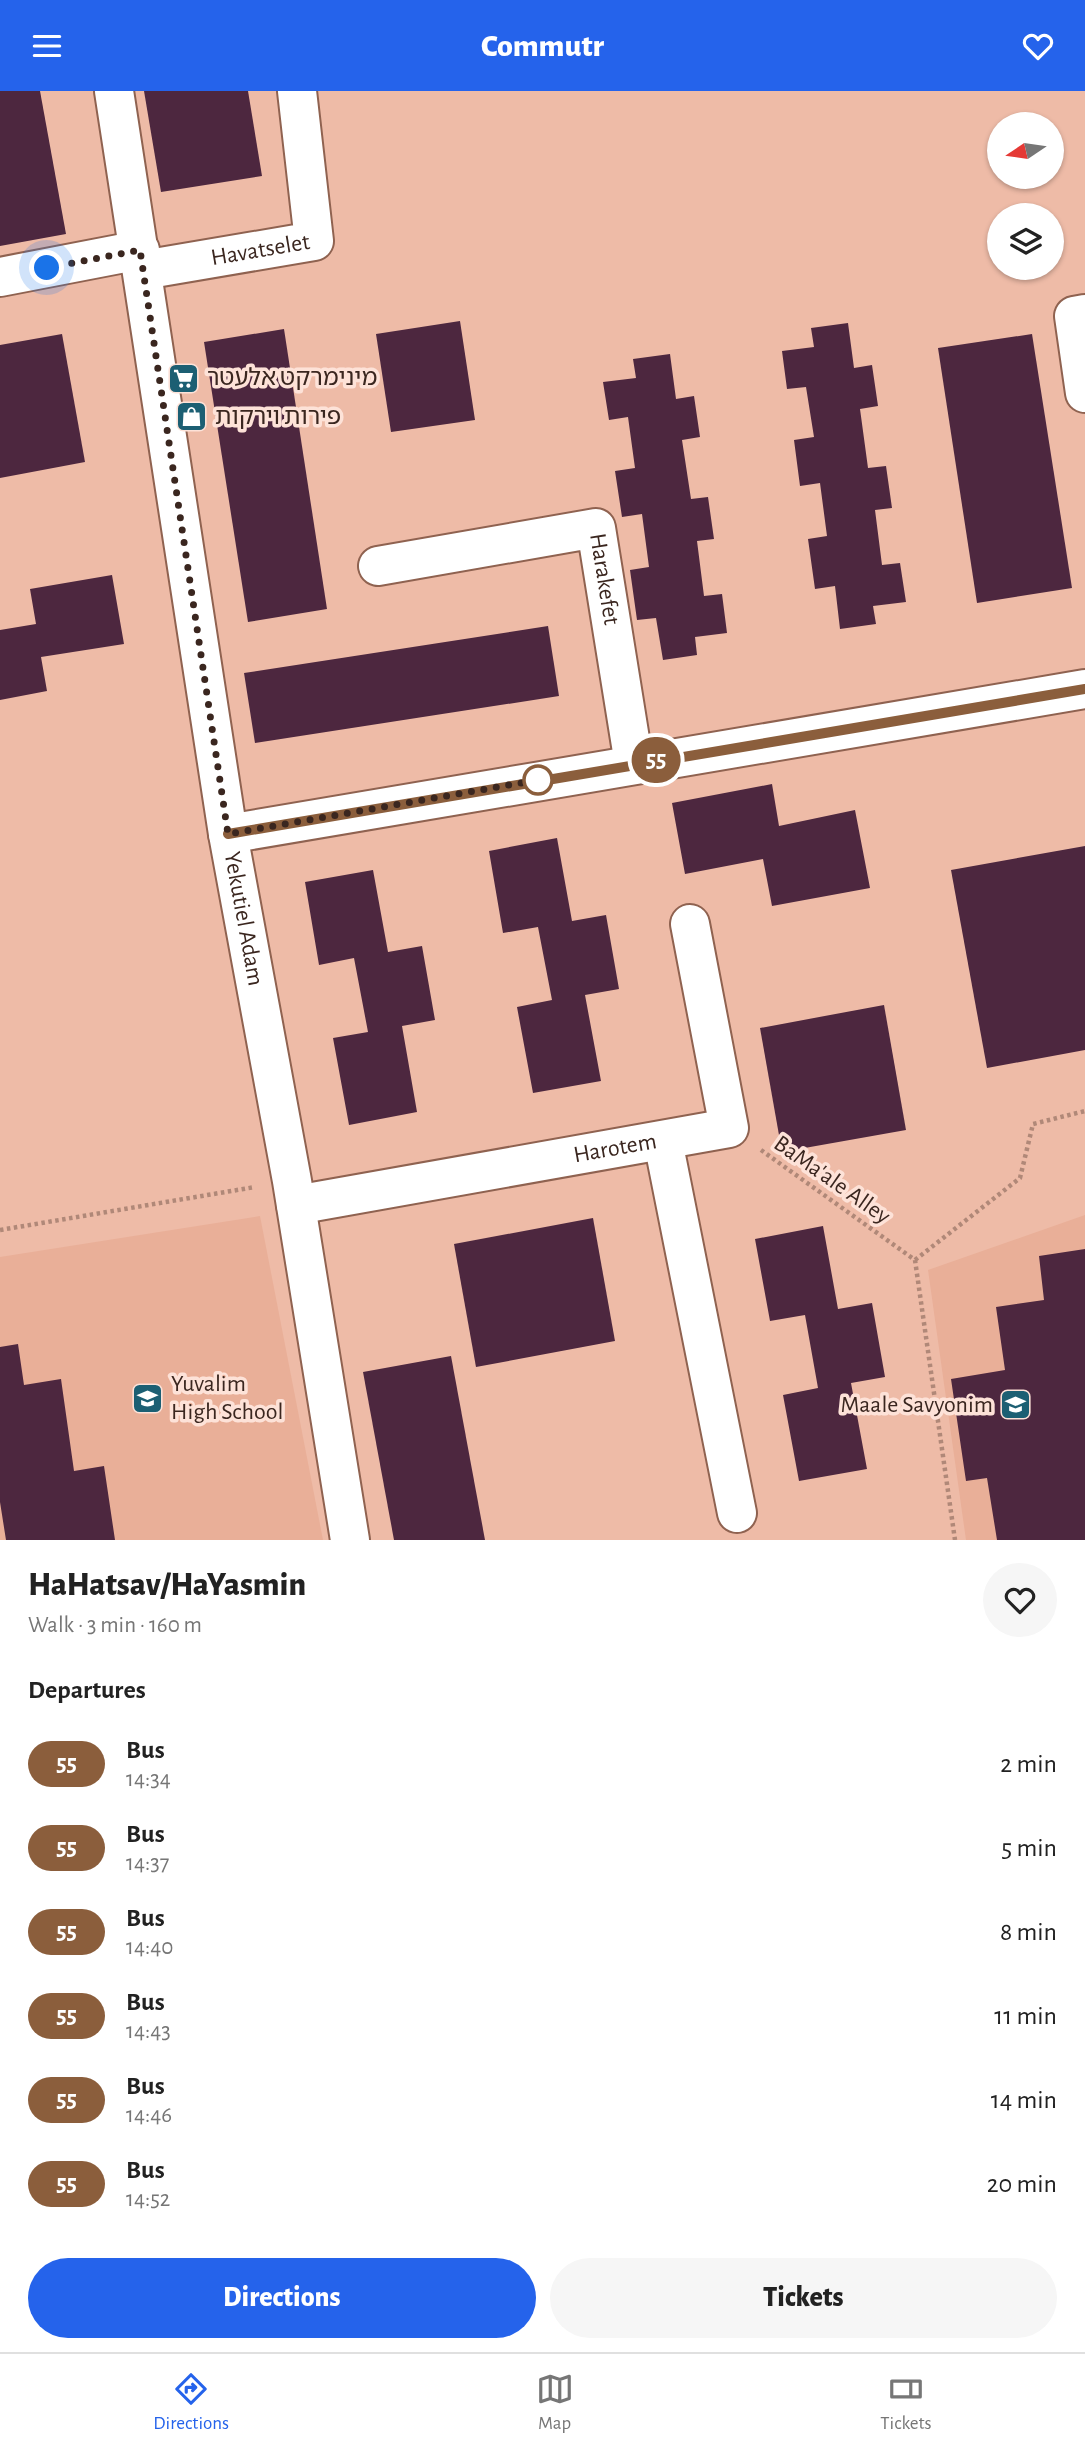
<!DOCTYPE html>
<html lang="en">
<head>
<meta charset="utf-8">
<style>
  :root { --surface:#fff; --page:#f6f6f6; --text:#222; --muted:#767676; --line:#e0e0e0; --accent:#2563eb }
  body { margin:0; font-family:"Alegreya Sans","Noto Sans Hebrew",sans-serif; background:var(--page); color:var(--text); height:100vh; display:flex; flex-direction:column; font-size:26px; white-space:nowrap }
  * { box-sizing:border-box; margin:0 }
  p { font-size:23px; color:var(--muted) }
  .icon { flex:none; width:38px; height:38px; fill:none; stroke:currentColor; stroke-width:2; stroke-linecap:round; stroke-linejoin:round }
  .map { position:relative; height:1449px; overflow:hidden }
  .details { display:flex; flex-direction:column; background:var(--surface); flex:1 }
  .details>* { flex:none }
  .badge { padding:0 14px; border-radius:23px; font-size:24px; line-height:46px }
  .needle { width:46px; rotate:257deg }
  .buttons { position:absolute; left:987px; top:21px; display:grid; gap:14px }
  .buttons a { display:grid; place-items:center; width:77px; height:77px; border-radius:50%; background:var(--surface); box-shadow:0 2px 5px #0004; font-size:35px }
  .you { position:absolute; width:35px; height:35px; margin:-18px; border:5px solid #fff; border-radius:50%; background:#1a73e8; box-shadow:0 0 0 10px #1a73e833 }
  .map>.badge { position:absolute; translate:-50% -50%; box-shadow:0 0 0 4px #fff }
  h2 { padding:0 28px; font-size:26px; line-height:63px }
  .round { display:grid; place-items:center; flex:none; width:74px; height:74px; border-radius:37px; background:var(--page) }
  .summary { display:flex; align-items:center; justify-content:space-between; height:119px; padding:0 28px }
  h1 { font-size:33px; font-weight:800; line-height:52px }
  .cta { display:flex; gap:14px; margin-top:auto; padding:14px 28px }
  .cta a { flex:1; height:80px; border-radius:42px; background:var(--accent); color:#fff; font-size:28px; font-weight:800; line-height:80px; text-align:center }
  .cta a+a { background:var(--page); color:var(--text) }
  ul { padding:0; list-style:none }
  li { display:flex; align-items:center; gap:21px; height:84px; padding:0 28px }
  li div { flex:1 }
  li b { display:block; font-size:26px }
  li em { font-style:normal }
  li .badge { min-width:77px; font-weight:700; text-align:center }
  header { display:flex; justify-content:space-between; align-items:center; height:91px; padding:0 28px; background:var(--accent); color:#fff; font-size:32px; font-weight:800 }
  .tab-bar { display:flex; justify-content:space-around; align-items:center; height:98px; border-top:2px solid var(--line); background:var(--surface); font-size:19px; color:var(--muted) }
  .tab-bar a { display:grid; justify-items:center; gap:4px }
  .tab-bar .active { color:var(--accent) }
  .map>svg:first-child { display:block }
</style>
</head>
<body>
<header><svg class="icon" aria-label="menu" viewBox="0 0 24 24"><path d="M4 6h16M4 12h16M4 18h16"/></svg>Commutr<svg class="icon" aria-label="heart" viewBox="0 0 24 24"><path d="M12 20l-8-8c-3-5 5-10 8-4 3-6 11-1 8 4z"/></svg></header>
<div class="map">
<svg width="1085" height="1449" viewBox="0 0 1085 1449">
  <rect width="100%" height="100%" fill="#eebba7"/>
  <g fill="#e9af98">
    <path d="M1085,1124V1449H966L928,1179Z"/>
    <path d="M260,1125L323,1449H0V1166Z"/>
  </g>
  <g fill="#4d273f">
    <path d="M0,0H40L66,143L0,155Z"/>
    <path d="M144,0H248L262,85L161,101Z"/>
    <path d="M460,230L475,329L391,341L376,243Z"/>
    <path d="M848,232L854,277L872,274L878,315L860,318L868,377L886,375L892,417L875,419L882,474L900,472L906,511L873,515L876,533L840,538L835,495L815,498L808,448L827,445L820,392L800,395L794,349L814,346L806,296L787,298L782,260L814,256L811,237Z"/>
    <path d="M284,238L327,518L248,531L204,251Z"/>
    <path d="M62,243L85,371L0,387V254Z"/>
    <path d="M1032,243L1072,497L977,512L938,257Z"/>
    <path d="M670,263L676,308L694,305L700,346L682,349L691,408L708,406L714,448L697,450L704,505L722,503L727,542L695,546L697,564L663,569L656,527L637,529L630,479L649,476L642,423L622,426L615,380L635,377L628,326L609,329L603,291L636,287L633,268Z"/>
    <path d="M112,484L124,553L41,566L47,600L0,609V539L36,533L30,498Z"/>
    <path d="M548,535L559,605L255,652L244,582Z"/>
    <path d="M772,693L779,735L855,719L870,797L772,815L763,768L685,783L672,712Z"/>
    <path d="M557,747L572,830L606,824L619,898L585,904L601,990L533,1002L517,916L552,909L538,836L503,842L489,760Z"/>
    <path d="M1085,755V959L987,977L951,779Z"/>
    <path d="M373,779L388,861L422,855L435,929L402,935L417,1021L349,1034L333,947L368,941L354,867L319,874L305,791Z"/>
    <path d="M884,914L906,1039L782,1061L760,937Z"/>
    <path d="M593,1127L615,1250L476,1276L454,1153Z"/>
    <path d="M823,1135L838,1218L872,1212L885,1286L851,1292L867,1378L799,1390L783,1304L818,1297L805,1224L770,1230L755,1148Z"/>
    <path d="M1085,1158V1449H997L987,1387L966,1390L951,1288L1005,1279L996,1216L1044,1209L1039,1165Z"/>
    <path d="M18,1253L24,1294L61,1288L74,1380L104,1375L115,1449H6L0,1411V1256Z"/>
    <path d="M451,1265L485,1449H394L363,1281Z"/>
  </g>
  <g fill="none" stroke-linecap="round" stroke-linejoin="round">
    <defs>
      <g id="minor">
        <path id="s1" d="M114,0L228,743L292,1090L350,1449"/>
        <path id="s2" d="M143,179L314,150L297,0"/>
        <path d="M0,186L140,159"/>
        <path d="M1085,223L1074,225L1085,302"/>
        <path id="s3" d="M378,475L596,437L634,673"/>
        <path d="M228,743L1085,598"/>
        <path d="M663,1050L737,1422"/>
        <path id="s4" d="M296,1114L729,1037L690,833"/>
      </g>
    </defs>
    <use href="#minor" stroke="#8f6250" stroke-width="42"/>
    <g stroke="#b08878" stroke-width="4.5" stroke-dasharray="3.5 3.5" stroke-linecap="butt">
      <path d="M761,1059L915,1169L955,1449"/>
      <path d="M0,1139L255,1096"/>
      <path d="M915,1169L1020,1087L1033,1033L1085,1020"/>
    </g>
    <use href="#minor" stroke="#fff" stroke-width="38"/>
  </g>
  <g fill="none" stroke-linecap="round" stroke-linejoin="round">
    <defs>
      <path id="line" d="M228,743L1085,598"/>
    </defs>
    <use href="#line" stroke="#fff" stroke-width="16"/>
    <use href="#line" stroke="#8b5e3c" stroke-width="10"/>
    <path stroke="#3a261f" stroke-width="7" stroke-dasharray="0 12.6" d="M47,177L140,159L228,743L538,689"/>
  </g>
  <defs>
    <symbol id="supermarket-square" viewBox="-11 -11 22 22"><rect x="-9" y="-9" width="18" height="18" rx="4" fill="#1c5f73" stroke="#fde2d8"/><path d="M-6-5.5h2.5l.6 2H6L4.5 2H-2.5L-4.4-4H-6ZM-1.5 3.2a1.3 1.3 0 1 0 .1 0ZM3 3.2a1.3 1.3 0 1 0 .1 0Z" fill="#fff"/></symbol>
    <symbol id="shop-square" viewBox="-11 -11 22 22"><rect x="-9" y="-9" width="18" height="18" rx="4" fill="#1c5f73" stroke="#fde2d8"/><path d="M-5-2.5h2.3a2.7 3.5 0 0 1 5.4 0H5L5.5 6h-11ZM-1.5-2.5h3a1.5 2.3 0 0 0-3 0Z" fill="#fff"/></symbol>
    <symbol id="school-square" viewBox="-11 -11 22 22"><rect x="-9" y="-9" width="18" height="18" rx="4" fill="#1c5f73" stroke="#fde2d8"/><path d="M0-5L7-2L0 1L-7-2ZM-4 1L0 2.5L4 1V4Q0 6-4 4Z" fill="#fff"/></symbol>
  </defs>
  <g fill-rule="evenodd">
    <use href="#supermarket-square" x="166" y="270" width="35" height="35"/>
    <use href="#shop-square" x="174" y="308" width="35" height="35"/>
    <use href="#school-square" x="130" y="1290" width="35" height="35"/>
    <use href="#school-square" x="998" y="1296" width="35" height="35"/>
  </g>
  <circle fill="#fff" stroke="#8b5e3c" stroke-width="3.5" cx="538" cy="689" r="14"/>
  <g text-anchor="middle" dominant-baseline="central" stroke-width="7" stroke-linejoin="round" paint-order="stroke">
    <g font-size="24" fill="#3a261f" stroke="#fde2d8">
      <text stroke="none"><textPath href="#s2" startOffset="119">Havatselet</textPath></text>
      <text stroke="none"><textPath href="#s3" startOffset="273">Harakefet</textPath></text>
      <text stroke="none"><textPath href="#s1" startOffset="838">Yekutiel Adam</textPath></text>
      <text stroke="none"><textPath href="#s4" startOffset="324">Harotem</textPath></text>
      <text transform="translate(832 1089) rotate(35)">BaMa'ale Alley</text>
    </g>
    <g font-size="24" fill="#3a261f" stroke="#fde2d8" text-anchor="start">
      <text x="207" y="287">מינימרקט אלעטר</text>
      <text x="215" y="326">פירות וירקות</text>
      <text x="171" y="1293">Yuvalim<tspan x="171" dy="28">High School</tspan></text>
      <text x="993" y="1314" text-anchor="end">Maale Savyonim</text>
    </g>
  </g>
</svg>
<div class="buttons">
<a><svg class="needle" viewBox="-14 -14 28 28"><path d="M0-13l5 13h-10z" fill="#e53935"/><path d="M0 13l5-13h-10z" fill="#767676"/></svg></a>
<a><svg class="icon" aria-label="layers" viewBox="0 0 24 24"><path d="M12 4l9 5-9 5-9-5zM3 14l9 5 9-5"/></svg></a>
</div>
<div class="you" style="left:47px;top:177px"></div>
<b class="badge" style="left:656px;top:669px;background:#8b5e3c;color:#fff">55</b>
</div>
<section class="details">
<div class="summary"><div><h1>HaHatsav/HaYasmin</h1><p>Walk · 3 min · 160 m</p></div><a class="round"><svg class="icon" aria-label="heart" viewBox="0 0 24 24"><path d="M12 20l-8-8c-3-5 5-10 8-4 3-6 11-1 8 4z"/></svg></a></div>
<h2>Departures</h2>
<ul>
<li><span class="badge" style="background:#8b5e3c;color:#fff">55</span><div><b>Bus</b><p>14:34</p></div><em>2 min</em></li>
<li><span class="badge" style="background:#8b5e3c;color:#fff">55</span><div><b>Bus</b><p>14:37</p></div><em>5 min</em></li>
<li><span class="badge" style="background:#8b5e3c;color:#fff">55</span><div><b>Bus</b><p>14:40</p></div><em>8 min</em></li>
<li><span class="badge" style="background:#8b5e3c;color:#fff">55</span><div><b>Bus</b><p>14:43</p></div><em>11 min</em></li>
<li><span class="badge" style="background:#8b5e3c;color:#fff">55</span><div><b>Bus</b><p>14:46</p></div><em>14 min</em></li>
<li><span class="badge" style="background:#8b5e3c;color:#fff">55</span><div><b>Bus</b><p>14:52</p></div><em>20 min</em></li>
</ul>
<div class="cta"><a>Directions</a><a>Tickets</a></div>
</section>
<nav class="tab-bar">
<a class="active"><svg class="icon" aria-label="directions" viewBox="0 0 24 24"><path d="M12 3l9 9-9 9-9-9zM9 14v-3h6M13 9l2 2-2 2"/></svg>Directions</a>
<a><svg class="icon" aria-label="map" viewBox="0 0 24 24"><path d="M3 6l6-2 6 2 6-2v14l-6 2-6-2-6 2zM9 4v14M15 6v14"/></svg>Map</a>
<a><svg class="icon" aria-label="tickets" viewBox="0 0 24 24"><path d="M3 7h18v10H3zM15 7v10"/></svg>Tickets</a>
</nav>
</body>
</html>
